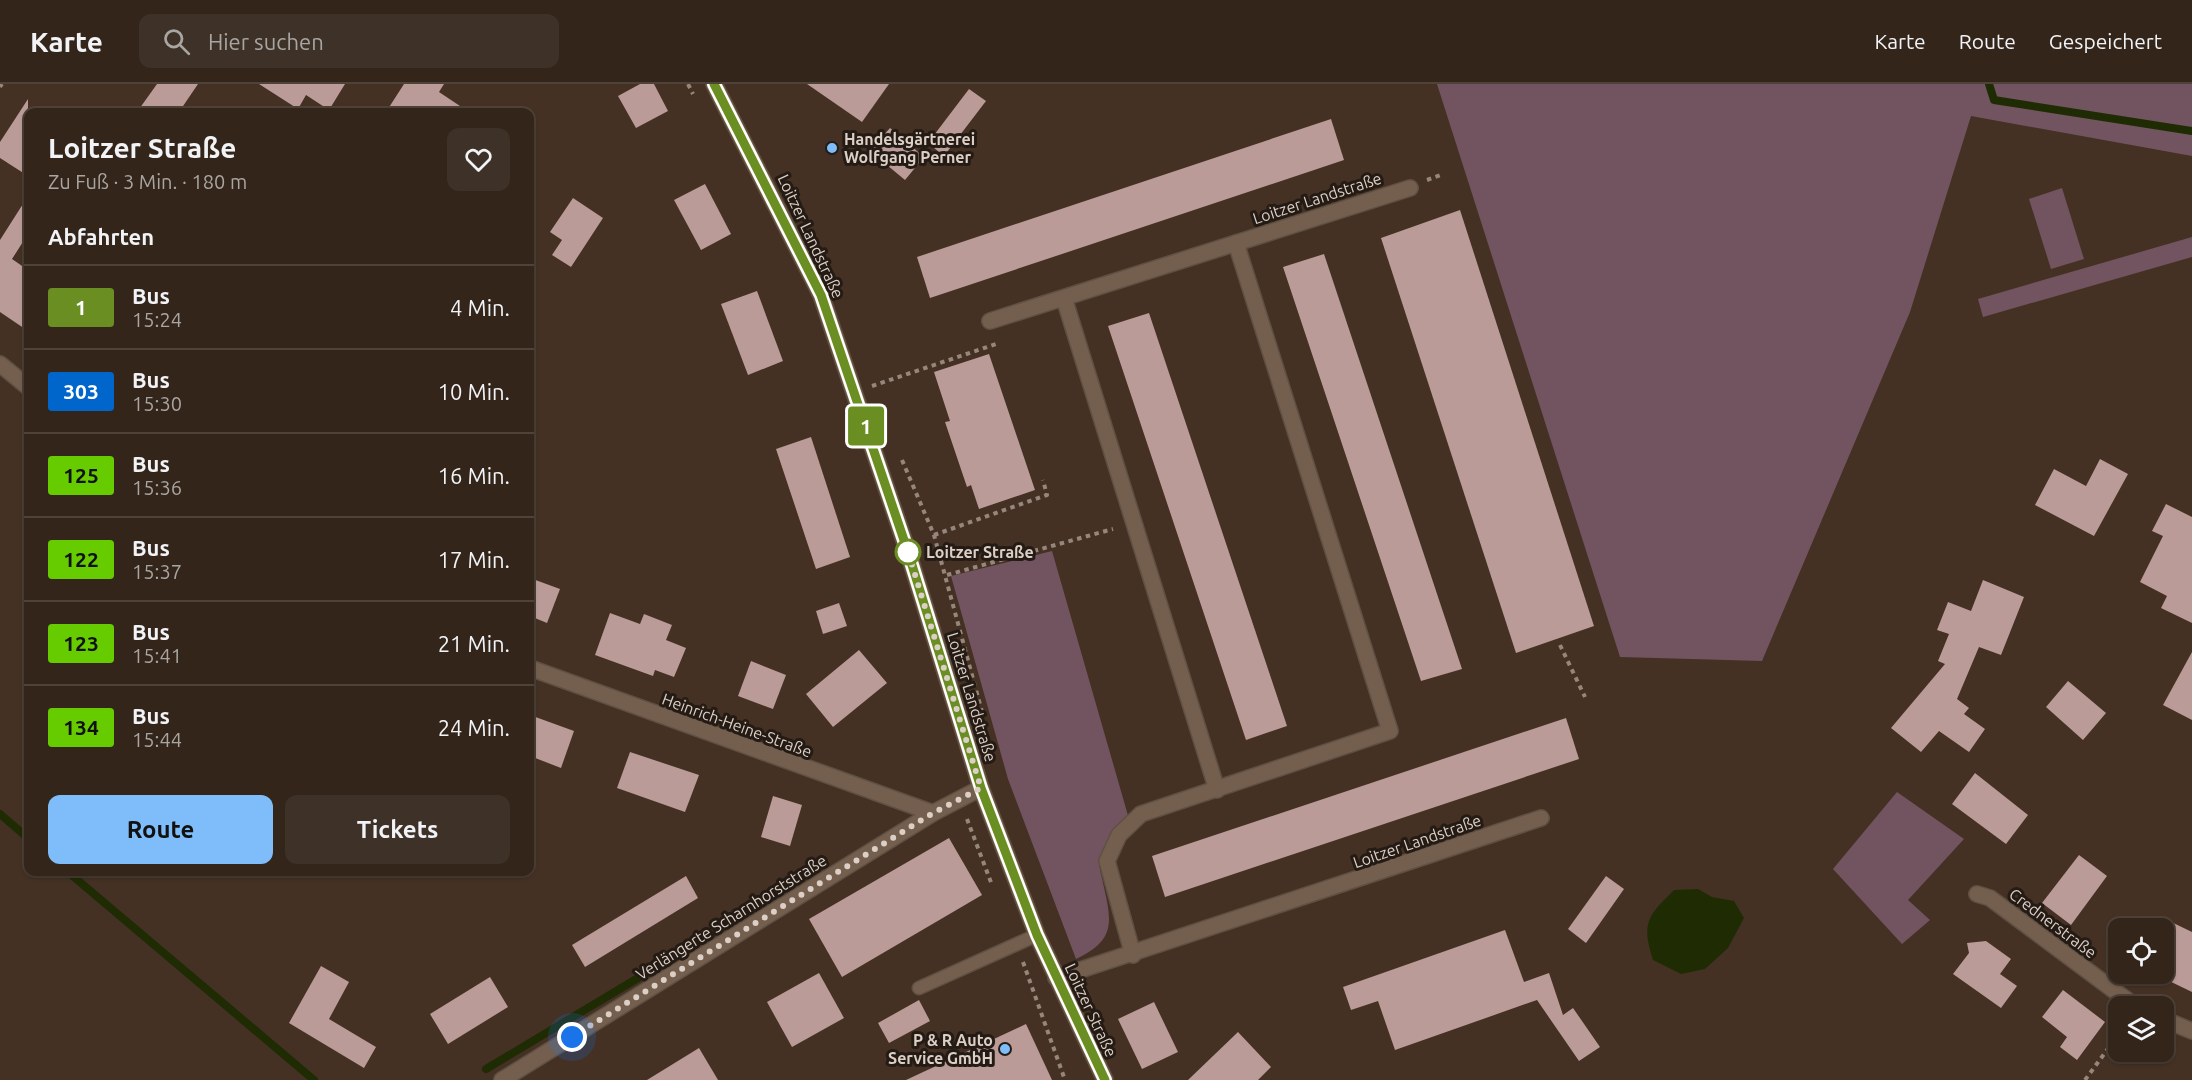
<!DOCTYPE html>
<html lang="de">
<head>
<meta charset="utf-8">
<style>
  :root { --surface:#33251a; --page:#3e3127; --text:#f1f3f6; --muted:#a9a5a2; --line:#4e4239; --accent:#7fbdfa }
  body { margin:0; font-family:Ubuntu,sans-serif; background:var(--page); color:var(--text); height:100vh; display:flex; flex-direction:column; font-size:22px; white-space:nowrap }
  * { box-sizing:border-box; margin:0 }
  p { font-size:20px; color:var(--muted) }
  .icon { flex:none; width:33px; height:33px; fill:none; stroke:currentColor; stroke-width:2; stroke-linecap:round; stroke-linejoin:round }
  .map { position:relative; flex:1; overflow:hidden }
  .details { position:absolute; left:24px; top:24px; width:510px; height:768px; display:flex; flex-direction:column; background:var(--surface); border-radius:12px; box-shadow:0 2px 4px #0004,0 0 0 2px var(--line) }
  .details>* { flex:none }
  .badge { padding:0 12px; border-radius:4px; font-size:21px; line-height:39px }
  .tools { position:absolute; left:2108px; top:834px; display:grid; gap:12px }
  .tools a { display:grid; place-items:center; width:66px; height:66px; border-radius:12px; background:var(--surface); box-shadow:0 2px 4px #0004,0 0 0 2px var(--line); font-size:30px }
  .you { position:absolute; width:30px; height:30px; margin:-15px; border:4px solid #fff; border-radius:50%; background:#1a73e8; box-shadow:0 0 0 9px #1a73e833 }
  .map>.badge { position:absolute; translate:-50% -50%; box-shadow:0 0 0 3px #fff }
  h2 { padding:0 24px; font-size:22px; line-height:54px }
  .round { display:grid; place-items:center; flex:none; width:63px; height:63px; border-radius:12px; background:var(--page) }
  .overview { display:flex; align-items:center; justify-content:space-between; height:102px; padding:0 24px }
  h1 { font-size:28px; font-weight:700; line-height:45px }
  .cta { display:flex; gap:12px; margin-top:auto; padding:12px 24px }
  .cta a { flex:1; height:69px; border-radius:12px; background:var(--accent); color:#111; font-size:24px; font-weight:700; line-height:69px; text-align:center }
  .cta a+a { background:var(--page); color:var(--text) }
  ul { padding:0; list-style:none }
  li { display:flex; align-items:center; gap:18px; height:84px; padding:0 24px; border-top:2px solid var(--line) }
  li div { flex:1 }
  li b { display:block; font-size:22px }
  li em { font-style:normal }
  li .badge { min-width:66px; font-weight:700; text-align:center }
  header { display:flex; align-items:center; gap:36px; box-sizing:border-box; height:84px; padding:0 30px; background:var(--surface); border-bottom:2px solid var(--line) }
  header strong { font-size:28px }
  nav { display:flex; gap:33px; margin-inline-start:auto; font-size:21px }
  .search { width:420px; height:54px; background:var(--page); display:flex; align-items:center; gap:15px; box-sizing:border-box; padding:0 21px; border-radius:12px; color:var(--muted); font-size:22px }
  .map>svg:first-child { display:block }
</style>
</head>
<body>
<header>
<strong>Karte</strong>
<div class="search"><svg class="icon" aria-label="search" viewBox="0 0 24 24"><circle cx="10" cy="10" r="6"/><path d="M15 15l6 6"/></svg>Hier suchen</div>
<nav><a>Karte</a><a>Route</a><a>Gespeichert</a></nav>
</header>
<div class="map">
<svg width="2192" height="996" viewBox="0 0 2192 996">
  <rect width="100%" height="100%" fill="#443123"/>
  <g fill="#725461">
    <path d="M1437,0H2192V72L1971,32L1910,228L1762,577L1620,573Z"/>
    <path d="M2062,104L2084,175L2051,185L2029,115Z"/>
    <path d="M2192,153V173L1983,233L1978,215Z"/>
    <path d="M1052,467L1129,735C1115,748 1104,757 1100,776C1098,783 1102,792 1103,799C1112,838 1116,856 1076,875L1008,695L951,492Z"/>
    <path d="M1897,708L1964,755L1908,816L1930,836L1902,860L1833,785Z"/>
  </g>
  <path fill="#1f2c03" d="M1698,805L1712,813L1734,817L1744,834L1728,864L1705,885L1681,890L1653,876C1641,838 1648,832 1674,806Z"/>
  <g fill="none" stroke-linecap="round" stroke-linejoin="round">
    <g stroke="#1f2c03" stroke-width="8">
      <path d="M1989,0L1994,16L2192,47"/>
      <path d="M0,730L28,754"/>
      <path d="M68,788L314,996"/>
      <path d="M675,872L701,856"/>
      <path d="M486,985L653,885"/>
    </g>
  </g>
  <g fill="#ba9b98">
    <path d="M157,0H198L179,28H137Z"/>
    <path d="M259,0H345L329,26L306,11L298,25Z"/>
    <path d="M404,0H444L439,8L469,28H386Z"/>
    <path d="M640,0H654L668,27L636,44L618,12Z"/>
    <path d="M807,0H889L862,38Z"/>
    <path d="M969,5L986,17L944,72L928,59Z"/>
    <path d="M28,15V92L0,74V58Z"/>
    <path d="M1331,35L1344,76L930,214L917,173Z"/>
    <path d="M890,44L924,73L905,96L870,67Z"/>
    <path d="M705,100L731,150L701,166L674,116Z"/>
    <path d="M28,112V150L12,175L28,186V247L0,228V156Z"/>
    <path d="M573,114L603,134L571,183L552,171L562,156L550,148Z"/>
    <path d="M1460,126L1594,542L1516,569L1381,154Z"/>
    <path d="M1324,170L1462,585L1421,597L1283,183Z"/>
    <path d="M757,207L783,277L748,291L721,220Z"/>
    <path d="M1149,229L1287,642L1246,656L1108,242Z"/>
    <path d="M989,270L1035,406L979,425L971,401L967,403L945,338L950,337L934,288Z"/>
    <path d="M811,353L850,473L816,485L776,365Z"/>
    <path d="M2100,375L2128,390L2094,452L2035,421L2054,385L2086,402Z"/>
    <path d="M2166,420L2192,433V539L2161,524L2167,512L2140,498L2163,452L2152,447Z"/>
    <path d="M530,494L560,505L547,539L530,532Z"/>
    <path d="M1983,496L2024,513L2001,571L1979,563L1957,615L1969,624L1964,630L1985,645L1969,668L1939,647L1921,668L1891,644L1945,580L1938,577L1949,550L1937,546L1948,518L1971,527Z"/>
    <path d="M839,519L847,542L823,550L816,527Z"/>
    <path d="M610,529L640,540L644,530L672,541L666,556L686,564L674,593L655,586L653,592L595,571Z"/>
    <path d="M859,566L887,599L833,643L806,610Z"/>
    <path d="M2192,568V636L2163,621Z"/>
    <path d="M751,577L786,591L773,625L738,612Z"/>
    <path d="M2068,597L2106,629L2083,656L2046,623Z"/>
    <path d="M530,631L574,647L561,684L530,672Z"/>
    <path d="M1566,634L1579,675L1165,813L1152,772Z"/>
    <path d="M630,668L699,691L685,728L617,704Z"/>
    <path d="M1975,689L2028,731L2006,760L1952,720Z"/>
    <path d="M773,712L802,721L790,762L761,753Z"/>
    <path d="M949,754L982,811L842,893L809,835Z"/>
    <path d="M2079,771L2107,792L2071,841L2042,819Z"/>
    <path d="M686,792L698,814L585,883L572,861Z"/>
    <path d="M1606,792L1624,805L1586,859L1568,845Z"/>
    <path d="M2163,834L2192,848V908L2163,894Z"/>
    <path d="M1505,846L1524,898L1549,889L1563,931L1573,924L1600,963L1579,977L1537,916L1395,966L1378,917L1351,926L1343,903Z"/>
    <path d="M1986,857L2011,875L2000,890L2017,902L2001,924L1953,890L1969,869L1967,859Z"/>
    <path d="M321,882L349,898L329,935L376,963L364,984L289,939Z"/>
    <path d="M819,889L844,934L792,963L767,918Z"/>
    <path d="M490,893L508,923L448,960L430,930Z"/>
    <path d="M2063,906L2105,938L2077,976L2060,963L2067,953L2042,933Z"/>
    <path d="M919,916L930,937L889,959L878,939Z"/>
    <path d="M1154,918L1178,968L1142,985L1118,935Z"/>
    <path d="M1026,940L1052,996H906Z"/>
    <path d="M1238,948L1271,983L1258,996H1188Z"/>
    <path d="M699,964L718,996H647Z"/>
  </g>
  <g fill="none" stroke-linecap="round" stroke-linejoin="round">
    <defs>
      <path id="service" d="M919,904L1037,851"/>
      <g id="minor">
        <path d="M1064,214L1217,706"/>
        <path d="M990,237L1410,104"/>
        <path d="M0,280L28,303"/>
        <path d="M530,584L933,729"/>
        <path d="M1977,810L1990,814L2135,922"/>
        <path d="M1133,871L1107,777L1119,751L1141,730L1390,647L1236,159"/>
        <path d="M1056,894L1541,734"/>
        <path d="M2163,935L2192,947"/>
        <path d="M502,996L933,729L981,704"/>
      </g>
      <path id="secondary" d="M714,0L821,211L908,468L981,704L1037,851L1105,996"/>
    </defs>
    <use href="#service" stroke="#5f5043" stroke-width="15"/>
    <use href="#minor" stroke="#5f5043" stroke-width="18"/>
    <use href="#secondary" stroke="#5f5043" stroke-width="18"/>
    <g stroke="#96867b" stroke-width="4" stroke-dasharray="4.5 4.5" stroke-linecap="butt">
      <path d="M688,0L693,10"/>
      <path d="M0,3L2,0"/>
      <path d="M1427,96L1441,91"/>
      <path d="M872,302L999,259"/>
      <path d="M902,376L934,451L982,628"/>
      <path d="M934,451L1047,411L1043,396"/>
      <path d="M947,491L1113,445"/>
      <path d="M1560,561L1585,613"/>
      <path d="M967,735L992,801"/>
      <path d="M1023,878L1065,996"/>
      <path d="M2085,996L2118,951"/>
    </g>
    <use href="#service" stroke="#745f4f" stroke-width="12"/>
    <use href="#minor" stroke="#745f4f" stroke-width="15"/>
    <use href="#secondary" stroke="#917a54" stroke-width="15"/>
  </g>
  <g fill="none" stroke-linecap="round" stroke-linejoin="round">
    <defs>
      <path id="line" d="M714,0L821,211L908,468L981,704L1037,851L1105,996"/>
    </defs>
    <use href="#line" stroke="#fff" stroke-width="14"/>
    <use href="#line" stroke="#6b8e23" stroke-width="9"/>
    <path stroke="#dccfc6" stroke-width="6" stroke-dasharray="0 10.8" d="M572,953L933,729L981,704L908,468"/>
  </g>
  <g fill="#7fbdfa" stroke="#241b15" stroke-width="2">
    <circle cx="832" cy="64" r="6"/>
    <circle cx="1005" cy="965" r="6"/>
  </g>
  <circle fill="#fff" stroke="#6b8e23" stroke-width="3" cx="908" cy="468" r="12"/>
  <g text-anchor="middle" dominant-baseline="central" stroke-width="6" stroke-linejoin="round" paint-order="stroke">
    <g font-size="16" font-weight="bold" fill="#dccfc6" stroke="#241b15" text-anchor="start">
      <text x="844" y="55">Handelsgärtnerei<tspan x="844" dy="18">Wolfgang Perner</tspan></text>
      <text x="993" y="956" text-anchor="end">P &amp; R Auto<tspan x="993" dy="18">Service GmbH</tspan></text>
    </g>
    <g font-size="16" fill="#dccfc6" stroke="#241b15">
      <text transform="translate(1317 114) rotate(-18)">Loitzer Landstraße</text>
      <text transform="translate(811 152) rotate(65)">Loitzer Landstraße</text>
      <text transform="translate(972 613) rotate(73)">Loitzer Landstraße</text>
      <text transform="translate(737 641) rotate(20)">Heinrich-Heine-Straße</text>
      <text transform="translate(1417 757) rotate(-19)">Loitzer Landstraße</text>
      <text transform="translate(731 833) rotate(-32)">Verlängerte Scharnhorststraße</text>
      <text transform="translate(2053 839) rotate(37)">Crednerstraße</text>
      <text transform="translate(1091 926) rotate(65)">Loitzer Straße</text>
    </g>
    <g font-size="16" font-weight="bold" fill="#dccfc6" stroke="#241b15" text-anchor="start">
      <text x="926" y="468">Loitzer Straße</text>
    </g>
  </g>
</svg>
<div class="tools">
<a><svg class="icon" aria-label="locate" viewBox="0 0 24 24"><circle cx="12" cy="12" r="6"/><path d="M12 2v4M12 18v4M2 12h4M18 12h4"/></svg></a>
<a><svg class="icon" aria-label="layers" viewBox="0 0 24 24"><path d="M12 4l9 5-9 5-9-5zM3 14l9 5 9-5"/></svg></a>
</div>
<div class="you" style="left:572px;top:953px"></div>
<b class="badge" style="left:866px;top:342px;background:#6b8e23;color:#fff">1</b>
<section class="details">
<div class="overview"><div><h1>Loitzer Straße</h1><p>Zu Fuß · 3 Min. · 180 m</p></div><a class="round"><svg class="icon" aria-label="heart" viewBox="0 0 24 24"><path d="M12 20l-8-8c-3-5 5-10 8-4 3-6 11-1 8 4z"/></svg></a></div>
<h2>Abfahrten</h2>
<ul>
<li><span class="badge" style="background:#6b8e23;color:#fff">1</span><div><b>Bus</b><p>15:24</p></div><em>4 Min.</em></li>
<li><span class="badge" style="background:#06c;color:#fff">303</span><div><b>Bus</b><p>15:30</p></div><em>10 Min.</em></li>
<li><span class="badge" style="background:#6c0;color:#111">125</span><div><b>Bus</b><p>15:36</p></div><em>16 Min.</em></li>
<li><span class="badge" style="background:#6c0;color:#111">122</span><div><b>Bus</b><p>15:37</p></div><em>17 Min.</em></li>
<li><span class="badge" style="background:#6c0;color:#111">123</span><div><b>Bus</b><p>15:41</p></div><em>21 Min.</em></li>
<li><span class="badge" style="background:#6c0;color:#111">134</span><div><b>Bus</b><p>15:44</p></div><em>24 Min.</em></li>
</ul>
<div class="cta"><a>Route</a><a>Tickets</a></div>
</section>
</div>
</body>
</html>
